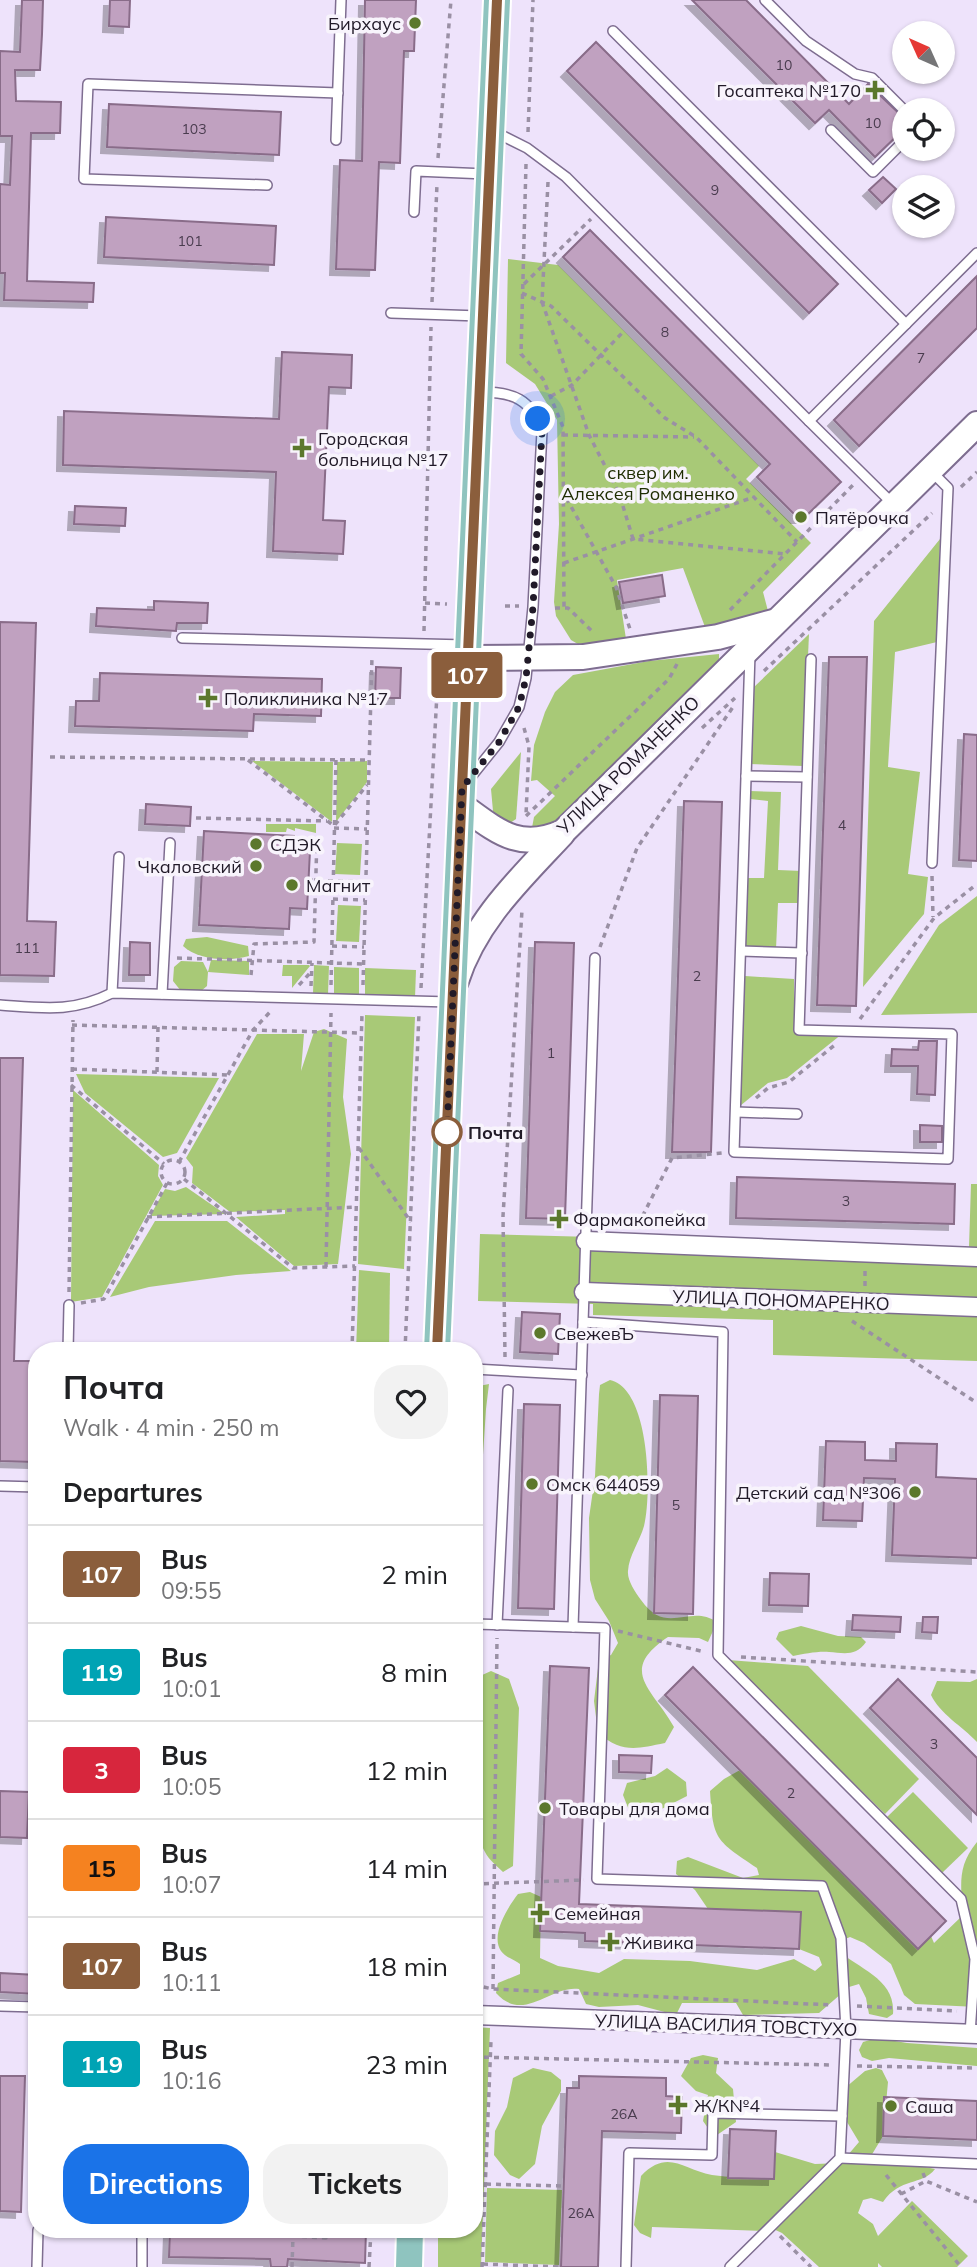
<!DOCTYPE html>
<html lang="en">
<head>
<meta charset="utf-8">
<style>
  :root { --surface:#fff; --page:#f2f2f2; --text:#202124; --muted:#757577; --line:#e0e0e0; --accent:#1a73e8 }
  body { margin:0; font-family:Mulish,sans-serif; background:var(--page); color:var(--text); height:100vh; display:flex; flex-direction:column; font-size:26px; white-space:nowrap }
  * { box-sizing:border-box; margin:0 }
  p { font-size:23px; color:var(--muted) }
  .icon { flex:none; width:38px; height:38px; fill:none; stroke:currentColor; stroke-width:2; stroke-linecap:round; stroke-linejoin:round }
  .map { position:relative; flex:1; overflow:hidden }
  .drawer { position:absolute; left:28px; top:1342px; width:455px; height:896px; display:flex; flex-direction:column; background:var(--surface); border-radius:28px; box-shadow:0 2px 5px #0004 }
  .drawer>* { flex:none }
  .badge { padding:0 14px; border-radius:5px; font-size:24px; line-height:46px }
  .needle { width:46px; rotate:315deg }
  .buttons { position:absolute; left:892px; top:21px; display:grid; gap:14px }
  .buttons a { display:grid; place-items:center; width:63px; height:63px; border-radius:50%; background:var(--surface); box-shadow:0 2px 5px #0004; font-size:35px }
  .you { position:absolute; width:35px; height:35px; margin:-18px; border:5px solid #fff; border-radius:50%; background:#1a73e8; box-shadow:0 0 0 10px #1a73e833 }
  .map>.badge { position:absolute; translate:-50% -50%; box-shadow:0 0 0 4px #fff }
  h2 { padding:0 35px; font-size:26px; line-height:63px }
  .round { display:grid; place-items:center; flex:none; width:74px; height:74px; border-radius:28px; background:var(--page) }
  .overview { display:flex; align-items:center; justify-content:space-between; height:119px; padding:0 35px }
  h1 { font-size:33px; font-weight:700; line-height:52px }
  .action { display:flex; gap:14px; margin-top:auto; padding:14px 35px }
  .action a { flex:1; height:80px; border-radius:28px; background:var(--accent); color:#fff; font-size:28px; font-weight:700; line-height:80px; text-align:center }
  .action a+a { background:var(--page); color:var(--text) }
  ul { padding:0; list-style:none }
  li { display:flex; align-items:center; gap:21px; height:98px; padding:0 35px; border-top:2px solid var(--line) }
  li div { flex:1 }
  li b { display:block; font-size:26px }
  li em { font-style:normal }
  li .badge { min-width:77px; font-weight:700; text-align:center }
  .map>svg:first-child { display:block }
</style>
</head>
<body>
<div class="map">
<svg width="977" height="2267" viewBox="0 0 977 2267">
  <defs>
    <filter id="shadow"><feDropShadow dx="-6" dy="6" stdDeviation="0" flood-color="#0004"/></filter>
  </defs>
  <rect width="100%" height="100%" fill="#eee3fb"/>
  <g fill="#a8c977">
    <path d="M508,259L558,265L759,466L746,479L811,543L763,592L768,611L705,627L683,568L617,580L626,639L583,647L571,640L556,616L554,602L559,524L557,420L535,384L506,363Z"/>
    <path d="M940,539L937,642L895,652L888,767L920,772L908,874L928,877L924,914L863,987L874,621Z"/>
    <path d="M809,634L803,766L750,764L753,688Z"/>
    <path d="M719,654V659L691,695L561,820L531,833L534,817L555,796L537,780L531,781L534,745L545,712L555,692L573,675L649,661Z"/>
    <path d="M521,752L516,819L506,826L493,811L491,789Z"/>
    <path d="M252,761L333,762L332,822Z"/>
    <path d="M367,761V782L336,822L337,762Z"/>
    <path d="M750,791L781,792L778,870L802,871L801,903H778L776,949H744L747,878H764L768,801L750,799Z"/>
    <path d="M266,824H316V833L295,828V831L287,828L286,832H266Z"/>
    <path d="M337,843L362,844L360,875L335,874Z"/>
    <path d="M977,896V1013L881,1015L939,925Z"/>
    <path d="M338,905L361,906L359,942L336,941Z"/>
    <path d="M207,937L248,946L249,956C229,962 198,960 183,946L186,939Z"/>
    <path d="M211,960L249,961V975L208,972L207,986L201,991H181L173,981L174,967L181,961L203,962L208,972Z"/>
    <path d="M283,965H309L310,966L292,988V976H282Z"/>
    <path d="M314,965L329,966L328,994L313,993Z"/>
    <path d="M334,967L359,968V996L334,995Z"/>
    <path d="M365,968L416,970L415,998L365,996Z"/>
    <path d="M745,976L794,979V1033L842,1034L787,1078L768,1083L740,1106Z"/>
    <path d="M365,1015L415,1017L404,1269L358,1264Z"/>
    <path d="M324,1029L347,1039L343,1097L351,1154L338,1264L294,1266L236,1217L285,1214V1210L230,1212L192,1183L193,1167L186,1158L257,1034H304L301,1071L314,1032Z"/>
    <path d="M76,1074L219,1078L177,1153L163,1157L85,1093Z"/>
    <path d="M73,1090L159,1165L158,1176L163,1185L102,1297L71,1302Z"/>
    <path d="M971,1184H977V1361L773,1355V1320L593,1315V1304L478,1301L480,1234L969,1247Z"/>
    <path d="M186,1187L225,1214L150,1216L165,1189L175,1191Z"/>
    <path d="M155,1221H227L291,1271L236,1275L149,1287L110,1297Z"/>
    <path d="M359,1270L390,1273L389,1351H356Z"/>
    <path d="M610,1380C650,1389 652,1493 644,1526C640,1541 629,1555 628,1571C627,1580 635,1592 641,1600C667,1637 689,1603 717,1622L708,1642L699,1638L668,1637C617,1671 653,1689 674,1727L665,1743C636,1749 622,1753 598,1733L594,1701L599,1660L611,1655L618,1643L609,1621L595,1599L590,1580L589,1518L595,1476L599,1394L600,1385Z"/>
    <path d="M489,1384L486,1409L474,1593V1387Z"/>
    <path d="M801,1626L838,1636L861,1637L866,1642C856,1657 843,1653 829,1652C818,1651 804,1654 793,1656L776,1639L779,1632Z"/>
    <path d="M728,1660L808,1666L919,1779L885,1814Z"/>
    <path d="M491,1671L509,1679L519,1708L513,1866L503,1872C497,1866 489,1860 485,1852C467,1820 474,1725 474,1686L480,1676Z"/>
    <path d="M977,1679V1742C962,1726 940,1714 931,1695L937,1681L970,1682Z"/>
    <path d="M667,1768L686,1782L687,1796L648,1816L631,1815L623,1795L627,1783L655,1776Z"/>
    <path d="M740,1770L918,1949L931,1936L934,1943L962,1916C962,1884 956,1868 977,1842V2007L915,2004L904,1995L891,1964L864,1943L850,1937L836,1943L837,1950C859,1969 896,1979 893,2014L887,2018L869,2014L866,1998L859,1984L849,1987L819,2013L743,2015L736,2003H682L676,2015L638,2005L599,2007L586,2004L579,1989C550,1985 524,2024 496,1993L498,1983L520,1974V1964C515,1960 505,1957 501,1951C490,1935 508,1907 518,1894L530,1892L541,1897L540,1958L558,1966L599,1973L624,1959L690,1961L757,1970L794,1959L815,1971L822,1965L819,1957L799,1949L800,1912L708,1909L695,1890L676,1874L677,1861L688,1857L743,1878L759,1875L757,1868C716,1840 713,1841 710,1791L724,1779Z"/>
    <path d="M913,1792L968,1848L942,1873L887,1817Z"/>
    <path d="M474,2027L490,2028L481,2267H438V2230H474V2134H479L480,2105L474,2104Z"/>
    <path d="M877,2038L907,2043L977,2048V2066L889,2058L872,2061L862,2057L859,2050L863,2042Z"/>
    <path d="M703,2055L718,2058L716,2073L733,2089L736,2122L717,2135L710,2131L703,2121L708,2095L696,2091L681,2076L691,2058Z"/>
    <path d="M533,2068L551,2072L561,2080V2091L542,2126L535,2164L519,2179L510,2175L494,2155L495,2131L507,2107L513,2078Z"/>
    <path d="M876,2068L882,2070L888,2082L883,2136L871,2156L935,2169C922,2186 900,2177 883,2202L871,2198L863,2200L858,2213L873,2224L878,2236L912,2201L968,2256L957,2267H882L878,2263V2267H819L782,2233L769,2227L764,2231L652,2227L651,2238L640,2233L634,2225L641,2176C668,2148 683,2170 712,2175C732,2178 753,2178 773,2179L775,2152L815,2164L841,2163L859,2142L844,2117L845,2088L865,2071Z"/>
    <path d="M487,2188L562,2190L559,2265L485,2262Z"/>
  </g>
  <g fill="#c0a1c0" stroke="#896c89" stroke-width="2" filter="url(#shadow)">
    <path d="M22,0H43L42,34L40,70H15L16,101L61,102L60,133H31L27,281L94,283L93,302L4,300L5,273H0V184L10,185L12,136H0V51L20,52Z"/>
    <path d="M110,0H130L129,27L109,26Z"/>
    <path d="M365,0H416L414,51H404L400,163L379,162L375,270L336,269L340,160L362,161Z"/>
    <path d="M692,0H746L849,104L868,84L905,119V128L875,157L829,110L815,123Z"/>
    <path d="M596,42L838,284L809,313L567,71Z"/>
    <path d="M109,104L281,112L279,155L107,147Z"/>
    <path d="M883,177L896,189L882,203L869,190Z"/>
    <path d="M106,217L276,226L274,265L104,257Z"/>
    <path d="M590,230L841,482L805,517H797L757,477L770,464L563,257Z"/>
    <path d="M977,276V328L859,446L834,420Z"/>
    <path d="M282,352L352,355L351,388L329,387L323,520L345,521L343,554L273,551L276,472L63,465L64,411L279,419Z"/>
    <path d="M75,506L126,508L125,526L74,524Z"/>
    <path d="M662,575L665,596L623,603L619,582Z"/>
    <path d="M154,601L208,603L207,623H177L176,631L96,626L97,608L154,610Z"/>
    <path d="M0,622L36,623L27,921L56,922L54,976L0,975Z"/>
    <path d="M829,657H867L856,1006L817,1005Z"/>
    <path d="M376,667L401,668L400,698H375Z"/>
    <path d="M100,673L322,679L321,716L254,714L253,731L75,726L76,701H99Z"/>
    <path d="M964,734L977,735V861L959,860Z"/>
    <path d="M684,801L722,802L711,1152H672Z"/>
    <path d="M146,804L191,807L190,826L145,824Z"/>
    <path d="M204,831L294,836L293,850L310,851L307,909L290,908L289,929L199,925Z"/>
    <path d="M130,942L150,943V975H129Z"/>
    <path d="M535,942L574,943L565,1219L526,1218Z"/>
    <path d="M919,1041H937L935,1095L917,1094L918,1066H891L892,1049L918,1050Z"/>
    <path d="M0,1058H23L14,1361H37L34,1462L0,1461Z"/>
    <path d="M920,1125L942,1126V1142H920Z"/>
    <path d="M737,1177L955,1184L954,1224L736,1218Z"/>
    <path d="M522,1312L560,1314L558,1354L520,1352Z"/>
    <path d="M660,1395L698,1396L693,1614L654,1613Z"/>
    <path d="M524,1404L560,1405L554,1609L518,1608Z"/>
    <path d="M826,1441L865,1442V1460L896,1461V1443L937,1444L936,1477L977,1479V1558L892,1555L895,1479L864,1478L862,1521L823,1520Z"/>
    <path d="M770,1573L809,1574L808,1606L769,1605Z"/>
    <path d="M853,1615L901,1617L900,1632L852,1630Z"/>
    <path d="M923,1617H938L937,1633L922,1632Z"/>
    <path d="M550,1666L589,1668L579,1904L801,1912L799,1949L585,1941V1933L540,1931Z"/>
    <path d="M693,1667L946,1921L918,1949L665,1695Z"/>
    <path d="M898,1679L977,1758V1815L870,1708Z"/>
    <path d="M619,1755L652,1756L651,1773L619,1772Z"/>
    <path d="M0,1791L29,1792L27,1838L0,1837Z"/>
    <path d="M0,1973L37,1975V1994L0,1992Z"/>
    <path d="M0,2076H25L21,2212L0,2211Z"/>
    <path d="M579,2076L666,2078V2096L682,2097L681,2133L602,2131L598,2267H561L567,2088H579Z"/>
    <path d="M884,2097L977,2101V2140L883,2136Z"/>
    <path d="M730,2129L776,2131L774,2179L728,2178Z"/>
    <path d="M170,2230H366L365,2263L288,2259L287,2267H271L270,2259L169,2257Z"/>
  </g>
  <g fill="none" stroke-linecap="round" stroke-linejoin="round">
    <defs>
      <g id="lane">
        <path d="M765,0L806,41L855,74L872,78L905,111"/>
        <path d="M613,31L906,324"/>
        <path d="M831,130L873,172L905,140"/>
        <path d="M495,132L527,148L566,177L809,421"/>
        <path d="M336,140L341,0"/>
        <path d="M267,185L84,179L88,84L338,93"/>
        <path d="M414,212L416,171L486,174"/>
        <path d="M391,313L480,316"/>
        <path d="M930,470L948,488L932,863"/>
        <path d="M893,504L809,421L977,253"/>
        <path d="M182,638L466,645"/>
        <path d="M750,653L734,1152L948,1159L952,1034L799,1030L811,659"/>
        <path d="M746,776L807,777"/>
        <path d="M470,778L499,742L519,707L526,678L533,607L542,431C531,399 513,392 481,392"/>
        <path d="M741,951L802,953"/>
        <path d="M112,993L119,857"/>
        <path d="M162,994L170,843"/>
        <path d="M0,1005C43,1008 72,1013 112,993L450,1002"/>
        <path d="M736,1112L797,1114"/>
        <path d="M583,1322L723,1332L718,1655L961,1899L975,1959L970,2034"/>
        <path d="M68,1351L69,1305"/>
        <path d="M474,1369L582,1375"/>
        <path d="M0,1486L37,1487"/>
        <path d="M474,1624L605,1628L597,1879L822,1886L841,1938L846,2030L840,2158L730,2267"/>
        <path d="M497,1625L508,1390"/>
        <path d="M573,1627L595,958"/>
        <path d="M0,2006L37,2007"/>
        <path d="M840,2158L977,2164"/>
        <path d="M37,2267L38,2230"/>
        <path d="M142,2267V2230"/>
        <path d="M626,2267L629,2153L712,2155L713,2113L842,2116"/>
      </g>
      <g id="street">
        <path d="M586,1241L977,1257"/>
        <path d="M584,1292L977,1307"/>
        <path d="M474,2015L977,2034"/>
      </g>
      <g id="secondary">
        <path d="M468,658L583,657L718,637L773,622"/>
        <path d="M461,805C497,831 519,852 563,832L977,424"/>
        <path d="M456,981C475,921 520,879 562,834"/>
      </g>
      <g id="primary">
        <path d="M437,1351L497,0"/>
        <path d="M409,2267L410,2230"/>
      </g>
    </defs>
    <use href="#lane" stroke="#7e6d90" stroke-width="12"/>
    <use href="#street" stroke="#7e6d90" stroke-width="21"/>
    <use href="#secondary" stroke="#7e6d90" stroke-width="28"/>
    <use href="#primary" stroke="#fff" stroke-width="30"/>
    <g stroke="#9a90a4" stroke-width="3.5" stroke-dasharray="5 5" stroke-linecap="butt">
      <path d="M528,132L533,0"/>
      <path d="M438,158L451,0"/>
      <path d="M526,164L521,354L543,379L563,427L564,608"/>
      <path d="M548,182L542,302L589,435L619,493L633,539L785,554"/>
      <path d="M524,284L591,219"/>
      <path d="M522,293L551,306L665,418L696,437L797,542"/>
      <path d="M432,302L437,184"/>
      <path d="M551,396L572,385L624,331"/>
      <path d="M563,435L694,437"/>
      <path d="M961,487L977,472"/>
      <path d="M619,493L564,494L616,587L630,629"/>
      <path d="M564,563L754,497"/>
      <path d="M425,603L447,604"/>
      <path d="M505,606H519"/>
      <path d="M555,608H568L594,633"/>
      <path d="M730,610L855,483"/>
      <path d="M424,631L431,327"/>
      <path d="M764,671L932,513"/>
      <path d="M524,728L529,746L526,815"/>
      <path d="M702,728L735,698"/>
      <path d="M50,757L369,760"/>
      <path d="M248,760L334,826L367,785"/>
      <path d="M526,816L669,679L677,664"/>
      <path d="M196,818L327,821"/>
      <path d="M334,828L367,829"/>
      <path d="M932,876L933,917"/>
      <path d="M308,880L366,882"/>
      <path d="M333,899L365,900"/>
      <path d="M332,946L364,947"/>
      <path d="M600,947L637,848L735,704"/>
      <path d="M177,958L364,964"/>
      <path d="M251,975L254,944L314,942L317,837"/>
      <path d="M299,985L312,971"/>
      <path d="M331,985L336,759"/>
      <path d="M363,985L372,657"/>
      <path d="M311,986L312,963"/>
      <path d="M421,988L438,675L430,658"/>
      <path d="M860,1019L934,918L977,884"/>
      <path d="M72,1025L361,1033"/>
      <path d="M72,1069L229,1075"/>
      <path d="M157,1072L158,1027"/>
      <path d="M71,1085L164,1164"/>
      <path d="M756,1098L768,1088L789,1082L836,1044"/>
      <path d="M359,1148L411,1222"/>
      <circle cx="173" cy="1172" r="12"/>
      <path d="M179,1162L253,1030L270,1012"/>
      <path d="M184,1179L293,1268L355,1266"/>
      <path d="M147,1217L356,1207"/>
      <path d="M638,1225L672,1158L722,1153"/>
      <path d="M326,1267L331,1013"/>
      <path d="M865,1286V1269"/>
      <path d="M69,1292L73,1020"/>
      <path d="M81,1303L104,1299L167,1183"/>
      <path d="M852,1321L977,1403"/>
      <path d="M352,1351L362,1014"/>
      <path d="M405,1351L419,1013"/>
      <path d="M505,1357L503,1216L522,910"/>
      <path d="M618,1631L705,1652"/>
      <path d="M741,1657L977,1672"/>
      <path d="M474,1884L584,1880"/>
      <path d="M474,1985L493,1989L832,2005"/>
      <path d="M493,1989L497,1638"/>
      <path d="M857,2006L957,2011"/>
      <path d="M474,2057L831,2065"/>
      <path d="M857,2066L977,2068"/>
      <path d="M923,2173L926,2181L977,2202"/>
      <path d="M886,2175L961,2267"/>
      <path d="M486,2184L562,2186"/>
      <path d="M901,2194L926,2181"/>
      <path d="M780,2236L811,2267"/>
      <path d="M483,2264L560,2267"/>
      <path d="M292,2267L293,2236L326,2238V2230"/>
      <path d="M369,2267L371,2230"/>
      <path d="M482,2267L491,2040"/>
    </g>
    <use href="#lane" stroke="#fff" stroke-width="9"/>
    <use href="#street" stroke="#fff" stroke-width="18"/>
    <use href="#secondary" stroke="#fff" stroke-width="24"/>
    <use href="#primary" stroke="#8fc4bf" stroke-width="26"/>
  </g>
  <g fill="none" stroke-linecap="round" stroke-linejoin="round">
    <defs>
      <path id="line" d="M437,1351L497,0"/>
    </defs>
    <use href="#line" stroke="#fff" stroke-width="16"/>
    <use href="#line" stroke="#8b5e3c" stroke-width="10"/>
    <path stroke="#211a28" stroke-width="7" stroke-dasharray="0 12.6" d="M447,1132L462,788L499,742L519,707L526,678L533,607L542,431L538,419"/>
  </g>
  <g fill="#5c782c" stroke="#f8f4fc" stroke-width="2.5">
    <circle cx="415" cy="23" r="7"/>
    <path d="M871.5 79.5h7v7h7v7h-7v7h-7v-7h-7v-7h7z"/>
    <path d="M298.5 437.5h7v7h7v7h-7v7h-7v-7h-7v-7h7z"/>
    <circle cx="801" cy="517" r="7"/>
    <path d="M204.5 687.5h7v7h7v7h-7v7h-7v-7h-7v-7h7z"/>
    <circle cx="256" cy="844" r="7"/>
    <circle cx="256" cy="866" r="7"/>
    <circle cx="292" cy="885" r="7"/>
    <path d="M555.5 1208.5h7v7h7v7h-7v7h-7v-7h-7v-7h7z"/>
    <circle cx="540" cy="1333" r="7"/>
    <circle cx="532" cy="1484" r="7"/>
    <circle cx="915" cy="1492" r="7"/>
    <circle cx="545" cy="1808" r="7"/>
    <path d="M536.5 1902.5h7v7h7v7h-7v7h-7v-7h-7v-7h7z"/>
    <path d="M606.5 1931.5h7v7h7v7h-7v7h-7v-7h-7v-7h7z"/>
    <path d="M674.5 2094.5h7v7h7v7h-7v7h-7v-7h-7v-7h7z"/>
    <circle cx="891" cy="2106" r="7"/>
  </g>
  <circle fill="#fff" stroke="#8b5e3c" stroke-width="3.5" cx="447" cy="1132" r="14"/>
  <g text-anchor="middle" dominant-baseline="central" stroke-width="7" stroke-linejoin="round" paint-order="stroke">
    <g font-size="14" fill="#493c4e">
      <text x="784" y="65">10</text>
      <text x="873" y="123">10</text>
      <text x="194" y="129">103</text>
      <text x="715" y="190">9</text>
      <text x="190" y="241">101</text>
      <text x="665" y="332">8</text>
      <text x="921" y="358">7</text>
      <text x="842" y="825">4</text>
      <text x="27" y="948">111</text>
      <text x="697" y="976">2</text>
      <text x="551" y="1053">1</text>
      <text x="846" y="1201">3</text>
      <text x="676" y="1505">5</text>
      <text x="934" y="1744">3</text>
      <text x="791" y="1793">2</text>
      <text x="624" y="2114">26А</text>
      <text x="581" y="2213">26А</text>
    </g>
    <g font-size="18" fill="#211a28" stroke="#f8f4fc" text-anchor="start">
      <text x="401" y="23" text-anchor="end">Бирхаус</text>
      <text x="861" y="90" text-anchor="end">Госаптека №170</text>
      <text x="318" y="438">Городская<tspan x="318" dy="21">больница №17</tspan></text>
      <text x="815" y="517">Пятёрочка</text>
      <text x="224" y="698">Поликлиника №17</text>
      <text x="270" y="844">СДЭК</text>
      <text x="242" y="866" text-anchor="end">Чкаловский</text>
      <text x="306" y="885">Магнит</text>
      <text x="573" y="1219">Фармакопейка</text>
      <text x="554" y="1333">СвежевЪ</text>
      <text x="546" y="1484">Омск 644059</text>
      <text x="901" y="1492" text-anchor="end">Детский сад №306</text>
      <text x="559" y="1808">Товары для дома</text>
      <text x="554" y="1913">Семейная</text>
      <text x="624" y="1942">Живика</text>
      <text x="694" y="2105">Ж/К№4</text>
      <text x="905" y="2106">Саша</text>
    </g>
    <g font-size="18" fill="#202e03" stroke="#f8f4fc">
      <text x="648" y="472">сквер им.<tspan x="648" dy="21">Алексея Романенко</tspan></text>
    </g>
    <g font-size="18" fill="#211a28" stroke="#f8f4fc">
      <text transform="translate(628 765) rotate(-44)">УЛИЦА РОМАНЕНКО</text>
      <text transform="translate(781 1300) rotate(2)">УЛИЦА ПОНОМАРЕНКО</text>
      <text transform="translate(726 2025) rotate(2)">УЛИЦА ВАСИЛИЯ ТОВСТУХО</text>
    </g>
    <g font-size="18" font-weight="bold" fill="#211a28" stroke="#f8f4fc" text-anchor="start">
      <text x="468" y="1132">Почта</text>
    </g>
  </g>
</svg>
<div class="buttons">
<a><svg class="needle" viewBox="-14 -14 28 28"><path d="M0-13l5 13h-10z" fill="#e53935"/><path d="M0 13l5-13h-10z" fill="#757577"/></svg></a>
<a><svg class="icon" aria-label="locate" viewBox="0 0 24 24"><circle cx="12" cy="12" r="6"/><path d="M12 2v4M12 18v4M2 12h4M18 12h4"/></svg></a>
<a><svg class="icon" aria-label="layers" viewBox="0 0 24 24"><path d="M12 4l9 5-9 5-9-5zM3 14l9 5 9-5"/></svg></a>
</div>
<div class="you" style="left:538px;top:419px"></div>
<b class="badge" style="left:467px;top:675px;background:#8b5e3c;color:#fff">107</b>
<section class="drawer">
<div class="overview"><div><h1>Почта</h1><p>Walk · 4 min · 250 m</p></div><a class="round"><svg class="icon" aria-label="heart" viewBox="0 0 24 24"><path d="M12 20l-8-8c-3-5 5-10 8-4 3-6 11-1 8 4z"/></svg></a></div>
<h2>Departures</h2>
<ul>
<li><span class="badge" style="background:#8b5e3c;color:#fff">107</span><div><b>Bus</b><p>09:55</p></div><em>2 min</em></li>
<li><span class="badge" style="background:#00a3b4;color:#fff">119</span><div><b>Bus</b><p>10:01</p></div><em>8 min</em></li>
<li><span class="badge" style="background:#d7263d;color:#fff">3</span><div><b>Bus</b><p>10:05</p></div><em>12 min</em></li>
<li><span class="badge" style="background:#f58220;color:#111">15</span><div><b>Bus</b><p>10:07</p></div><em>14 min</em></li>
<li><span class="badge" style="background:#8b5e3c;color:#fff">107</span><div><b>Bus</b><p>10:11</p></div><em>18 min</em></li>
<li><span class="badge" style="background:#00a3b4;color:#fff">119</span><div><b>Bus</b><p>10:16</p></div><em>23 min</em></li>
</ul>
<div class="action"><a>Directions</a><a>Tickets</a></div>
</section>
</div>
</body>
</html>
